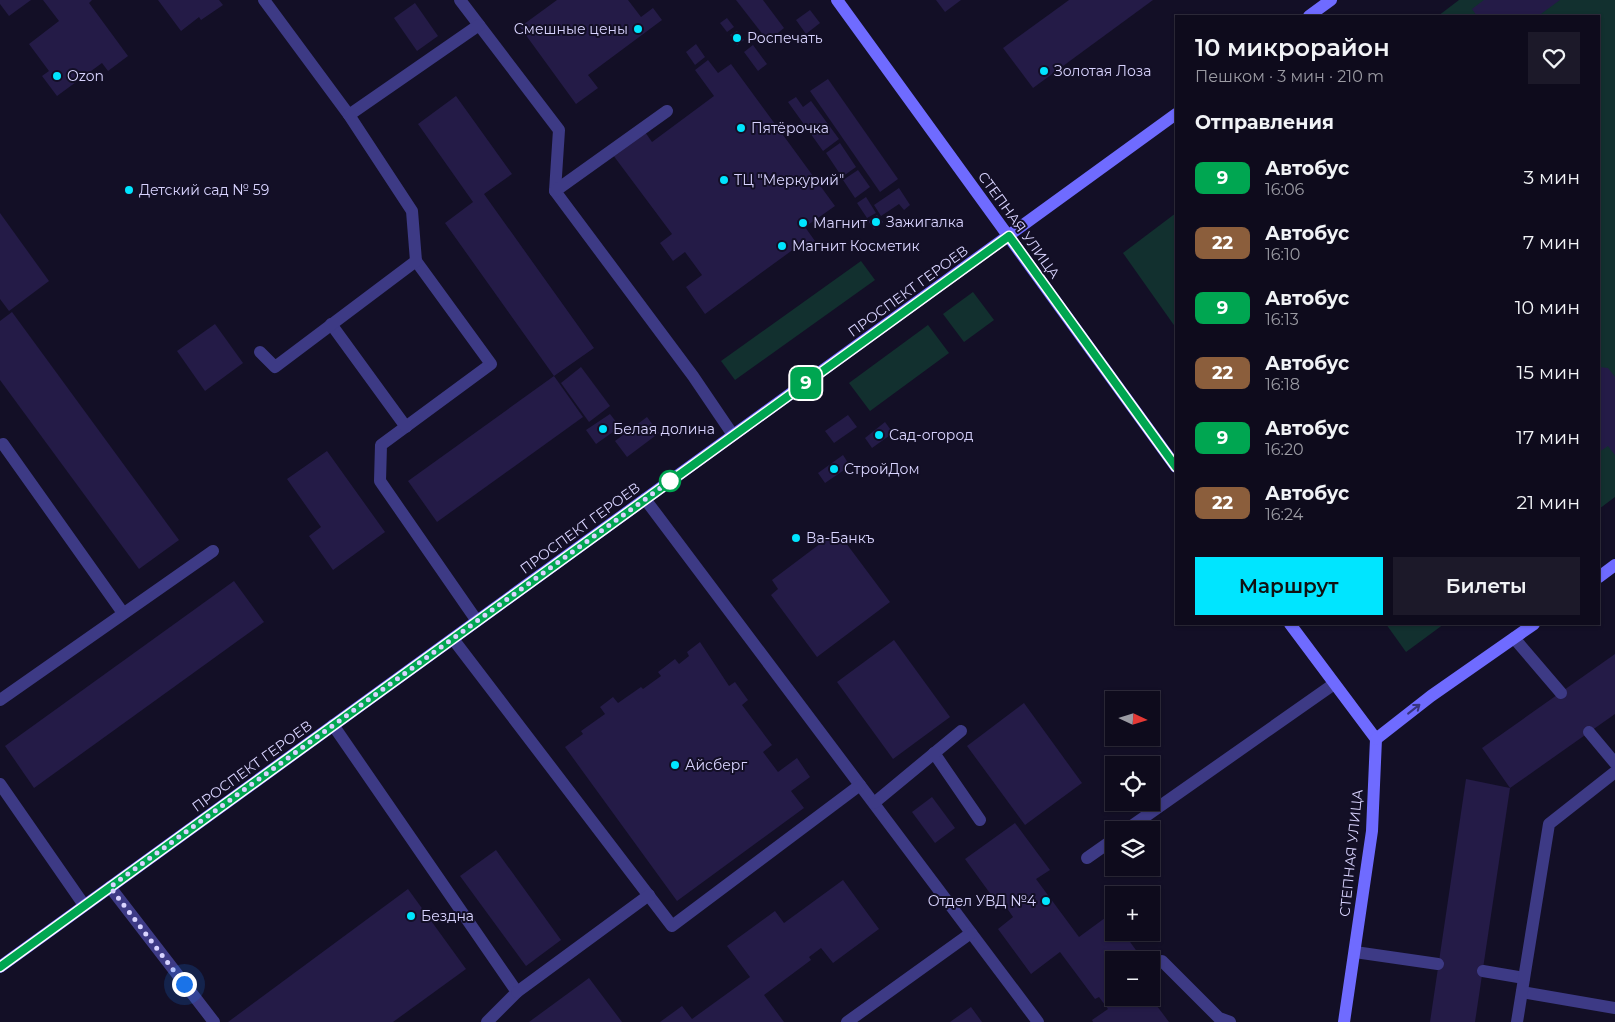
<!DOCTYPE html>
<html lang="ru">
<head>
<meta charset="utf-8">
<style>
  :root { --surface:#0e0b1c; --page:#1c1929; --text:#f1f3f6; --muted:#9b9ba3; --line:#2e2b3b; --accent:#00e5ff }
  body { margin:0; font-family:Montserrat,sans-serif; background:var(--page); color:var(--text); height:100vh; display:flex; flex-direction:column; font-size:19px; white-space:nowrap }
  * { box-sizing:border-box; margin:0 }
  p { font-size:16px; color:var(--muted) }
  .icon { flex:none; width:28px; height:28px; fill:none; stroke:currentColor; stroke-width:2; stroke-linecap:round; stroke-linejoin:round }
  .map { position:relative; flex:1; overflow:hidden }
  .side { position:absolute; left:1175px; top:15px; width:425px; height:610px; display:flex; flex-direction:column; background:var(--surface); border-radius:0px; box-shadow:0 1px 4px #0004,0 0 0 1px var(--line) }
  .side>* { flex:none }
  .badge { padding:0 10px; border-radius:8px; font-size:18px; line-height:32px }
  .needle { width:32px; rotate:94deg }
  .buttons { position:absolute; left:1105px; top:691px; display:grid; gap:10px }
  .buttons a { display:grid; place-items:center; width:55px; height:55px; border-radius:0px; background:var(--surface); box-shadow:0 1px 4px #0004,0 0 0 1px var(--line); font-size:25px }
  .you { position:absolute; width:25px; height:25px; margin:-12px; border:4px solid #fff; border-radius:50%; background:#1a73e8; box-shadow:0 0 0 8px #1a73e833 }
  .map>.badge { position:absolute; translate:-50% -50%; box-shadow:0 0 0 2px #fff }
  h2 { padding:0 20px; font-size:19px; line-height:45px }
  .round { display:grid; place-items:center; flex:none; width:52px; height:52px; border-radius:0px; background:var(--page) }
  .head { display:flex; align-items:center; justify-content:space-between; height:85px; padding:0 20px }
  h1 { font-size:24px; font-weight:600; line-height:38px }
  .primary-button { display:flex; gap:10px; margin-top:auto; padding:10px 20px }
  .primary-button a { flex:1; height:58px; border-radius:0px; background:var(--accent); color:#111; font-size:20px; font-weight:600; line-height:58px; text-align:center }
  .primary-button a+a { background:var(--page); color:var(--text) }
  ul { padding:0; list-style:none }
  li { display:flex; align-items:center; gap:15px; height:65px; padding:0 20px }
  li div { flex:1 }
  li b { display:block; font-size:19px }
  li em { font-style:normal }
  li .badge { min-width:55px; font-weight:700; text-align:center }
  .map>svg:first-child { display:block }
</style>
</head>
<body>
<div class="map">
<svg width="1615" height="1022" viewBox="0 0 1615 1022">
  <rect width="100%" height="100%" fill="#130f26"/>
  <g fill="#12302f">
    <path d="M1459,0H1615V497L1599,509V16H1438Z"/>
    <path d="M1176,213V328L1123,253Z"/>
    <path d="M861,261L875,280L735,380L721,361Z"/>
    <path d="M973,292L994,320L964,342L943,314Z"/>
    <path d="M928,325L949,353L870,411L849,383Z"/>
    <path d="M1386,624H1444L1406,652Z"/>
  </g>
  <g fill="#241b47">
    <path d="M0,0H31L9,16L0,4Z"/>
    <path d="M43,0H92L89,3L128,56L108,71L102,63L57,96L42,76L49,71L29,44L59,21Z"/>
    <path d="M158,0H219L223,5L201,20L199,17L181,31Z"/>
    <path d="M557,0H628L641,17L653,8L662,20L588,75L598,88L576,104L520,27Z"/>
    <path d="M736,0H763L784,28L768,41Z"/>
    <path d="M936,0H961L945,12Z"/>
    <path d="M1069,0H1153L1033,88L1003,48Z"/>
    <path d="M1484,0H1560L1538,16H1477L1472,9Z"/>
    <path d="M415,3L438,36L417,51L394,18Z"/>
    <path d="M810,10L820,23L806,34L796,20Z"/>
    <path d="M727,18L734,27L727,32L720,23Z"/>
    <path d="M737,31L744,40L737,45L730,35Z"/>
    <path d="M696,44L705,57L695,65L686,52Z"/>
    <path d="M753,45L767,64L758,71L744,52Z"/>
    <path d="M708,60L718,73L731,64L835,206L805,227L815,241L801,251L798,246L705,314L686,287L702,275L685,252L673,261L660,243L672,234L613,155L645,132L652,142L714,96L695,70Z"/>
    <path d="M828,79L898,179L880,192L810,91Z"/>
    <path d="M456,96L512,174L484,194L594,348L554,376L445,223L473,202L418,124Z"/>
    <path d="M796,97L803,107L811,101L839,139L823,151L788,102Z"/>
    <path d="M840,143L856,167L842,177L826,153Z"/>
    <path d="M858,170L870,187L855,198L843,180Z"/>
    <path d="M899,188L910,205L904,210L899,204L881,216L874,205Z"/>
    <path d="M866,197L876,213L867,218L857,203Z"/>
    <path d="M0,213L49,281L9,311L0,299Z"/>
    <path d="M877,215L883,222L874,229L868,221Z"/>
    <path d="M12,312L179,540L139,569L0,380V321Z"/>
    <path d="M215,324L243,363L205,391L177,351Z"/>
    <path d="M581,367L610,406L589,422L561,383Z"/>
    <path d="M1599,367L1608,368L1615,377V455L1608,446L1599,452Z"/>
    <path d="M554,376L583,417L437,522L408,481Z"/>
    <path d="M610,414L620,427L596,444L586,430Z"/>
    <path d="M848,415L857,427L834,443L825,431Z"/>
    <path d="M647,417L659,433L627,457L615,441Z"/>
    <path d="M885,422L893,433L872,448L865,438Z"/>
    <path d="M327,451L385,532L333,570L309,536L321,527L287,479Z"/>
    <path d="M843,455L850,466L825,483L818,473Z"/>
    <path d="M837,531L890,602L817,657L771,595L778,589L772,580Z"/>
    <path d="M234,581L264,622L34,788L5,746Z"/>
    <path d="M894,640L950,717L893,759L837,682Z"/>
    <path d="M700,642L729,686L735,682L748,700L742,705L772,745L763,752L778,772L797,758L810,777L791,791L804,808L677,901L565,747L583,734L581,731L605,714L600,707L613,697L618,703L641,687L643,689L661,676L658,672L675,659L679,664L689,656L687,652Z"/>
    <path d="M1615,654V714L1510,788L1482,748Z"/>
    <path d="M1024,703L1082,783L1025,825L967,746Z"/>
    <path d="M1466,779L1510,788L1475,1022H1430Z"/>
    <path d="M932,797L955,828L935,843L912,812Z"/>
    <path d="M1015,823L1050,870L1036,879L1079,937L1109,915L1114,921V932H1123L1143,960H1114V998H1151L1169,1022H1093L1092,1020L1108,1009L1099,997L1095,999L1060,952L1031,974L998,929L1013,917L1004,904L1000,907L965,859Z"/>
    <path d="M496,850L561,940L526,966L460,876Z"/>
    <path d="M843,880L879,929L833,963L821,948L809,957L811,960L764,995L784,1022H660L682,1006L692,1019L750,977L727,946L775,911L784,923Z"/>
    <path d="M408,889L466,969L393,1022H228Z"/>
    <path d="M589,978L622,1022H529Z"/>
    <path d="M971,1007L982,1022H950Z"/>
  </g>
  <g fill="none" stroke-linecap="round" stroke-linejoin="round">
    <g stroke="#3d3a85" stroke-width="12">
      <path d="M264,0L349,115"/>
      <path d="M460,0L559,130L555,191L693,376L733,435"/>
      <path d="M555,191L667,111"/>
      <path d="M416,261L491,364L381,445L380,481L477,621"/>
      <path d="M331,324L406,427"/>
      <path d="M260,352L275,367L416,261L412,211L349,115L479,25"/>
      <path d="M3,444L123,613"/>
      <path d="M645,499L1038,1022"/>
      <path d="M1514,638L1561,693"/>
      <path d="M453,639L672,926L860,785"/>
      <path d="M0,700L213,551"/>
      <path d="M333,725L517,992L487,1022"/>
      <path d="M1589,732L1615,763"/>
      <path d="M934,753L980,820"/>
      <path d="M0,784L84,905"/>
      <path d="M874,803L961,731"/>
      <path d="M1126,830L1334,684"/>
      <path d="M1087,858L1114,839"/>
      <path d="M110,887L214,1022"/>
      <path d="M1355,952L1438,964"/>
      <path d="M1162,961L1219,1018L1230,1022"/>
      <path d="M1483,971L1524,978"/>
      <path d="M517,992L649,895"/>
      <path d="M1522,992L1615,1008"/>
      <path d="M847,1022L971,933"/>
      <path d="M1517,1022L1549,824L1615,772"/>
    </g>
    <g stroke="#6f6bff" stroke-width="12">
      <path d="M837,0L1176,467"/>
      <path d="M1309,16L1331,0"/>
      <path d="M1599,577L1615,565"/>
      <path d="M1290,624L1376,739L1372,831L1344,1022"/>
      <path d="M1376,739L1431,696L1534,624"/>
      <path d="M0,967L1176,114"/>
    </g>
  </g>
  <defs><path id="oneway-shaft" d="M-6 0H5M1.5-3L5.5 0L1.5 3" fill="none" stroke-width="1.6" stroke-linecap="round" stroke-linejoin="round" transform="scale(1.25)"/></defs>
  <use stroke="#38347d" href="#oneway-shaft" transform="translate(1414 709) rotate(-38)"/>
  <g fill="none" stroke-linecap="round" stroke-linejoin="round">
    <defs>
      <path id="line" d="M0,967L1009,236L1176,467"/>
    </defs>
    <use href="#line" stroke="#fff" stroke-width="11"/>
    <use href="#line" stroke="#00a651" stroke-width="8"/>
    <path stroke="#d9d4ff" stroke-width="5" stroke-dasharray="0 9" d="M184,984L110,887L673,479L670,481"/>
  </g>
  <g fill="#00e5ff" stroke="#130f26" stroke-width="2">
    <circle cx="638" cy="29" r="5"/>
    <circle cx="737" cy="38" r="5"/>
    <circle cx="1044" cy="71" r="5"/>
    <circle cx="57" cy="76" r="5"/>
    <circle cx="741" cy="128" r="5"/>
    <circle cx="724" cy="180" r="5"/>
    <circle cx="129" cy="190" r="5"/>
    <circle cx="876" cy="222" r="5"/>
    <circle cx="803" cy="223" r="5"/>
    <circle cx="782" cy="246" r="5"/>
    <circle cx="603" cy="429" r="5"/>
    <circle cx="879" cy="435" r="5"/>
    <circle cx="834" cy="469" r="5"/>
    <circle cx="796" cy="538" r="5"/>
    <circle cx="675" cy="765" r="5"/>
    <circle cx="1046" cy="901" r="5"/>
    <circle cx="411" cy="916" r="5"/>
  </g>
  <circle fill="#fff" stroke="#00a651" stroke-width="2.5" cx="670" cy="481" r="10"/>
  <g text-anchor="middle" dominant-baseline="central" stroke-width="4" stroke-linejoin="round" paint-order="stroke">
    <g font-size="14" fill="#d9d4ff" stroke="#130f26" text-anchor="start">
      <text x="628" y="29" text-anchor="end">Смешные цены</text>
      <text x="747" y="38">Роспечать</text>
      <text x="1054" y="71">Золотая Лоза</text>
      <text x="67" y="76">Ozon</text>
      <text x="751" y="128">Пятёрочка</text>
      <text x="734" y="180">ТЦ "Меркурий"</text>
      <text x="139" y="190">Детский сад № 59</text>
      <text x="886" y="222">Зажигалка</text>
      <text x="813" y="223">Магнит</text>
      <text x="792" y="246">Магнит Косметик</text>
      <text x="613" y="429">Белая долина</text>
      <text x="889" y="435">Сад-огород</text>
      <text x="844" y="469">СтройДом</text>
      <text x="806" y="538">Ва-Банкъ</text>
      <text x="685" y="765">Айсберг</text>
      <text x="1036" y="901" text-anchor="end">Отдел УВД №4</text>
      <text x="421" y="916">Бездна</text>
    </g>
    <g font-size="14" fill="#d9d4ff" stroke="#130f26">
      <text transform="translate(1019 225) rotate(54)">СТЕПНАЯ УЛИЦА</text>
      <text transform="translate(908 291) rotate(-36)">ПРОСПЕКТ ГЕРОЕВ</text>
      <text transform="translate(580 528) rotate(-36)">ПРОСПЕКТ ГЕРОЕВ</text>
      <text transform="translate(252 766) rotate(-36)">ПРОСПЕКТ ГЕРОЕВ</text>
      <text transform="translate(1351 853) rotate(-84)">СТЕПНАЯ УЛИЦА</text>
    </g>
  </g>
</svg>
<div class="buttons">
<a><svg class="needle" viewBox="-14 -14 28 28"><path d="M0-13l5 13h-10z" fill="#e53935"/><path d="M0 13l5-13h-10z" fill="#9b9ba3"/></svg></a>
<a><svg class="icon" aria-label="locate" viewBox="0 0 24 24"><circle cx="12" cy="12" r="6"/><path d="M12 2v4M12 18v4M2 12h4M18 12h4"/></svg></a>
<a><svg class="icon" aria-label="layers" viewBox="0 0 24 24"><path d="M12 4l9 5-9 5-9-5zM3 14l9 5 9-5"/></svg></a>
<a>+</a>
<a>−</a>
</div>
<div class="you" style="left:184px;top:984px"></div>
<b class="badge" style="left:806px;top:383px;background:#00a651;color:#fff">9</b>
<section class="side">
<div class="head"><div><h1>10 микрорайон</h1><p>Пешком · 3 мин · 210 m</p></div><a class="round"><svg class="icon" aria-label="heart" viewBox="0 0 24 24"><path d="M12 20l-8-8c-3-5 5-10 8-4 3-6 11-1 8 4z"/></svg></a></div>
<h2>Отправления</h2>
<ul>
<li><span class="badge" style="background:#00a651;color:#fff">9</span><div><b>Автобус</b><p>16:06</p></div><em>3 мин</em></li>
<li><span class="badge" style="background:#8b5e3c;color:#fff">22</span><div><b>Автобус</b><p>16:10</p></div><em>7 мин</em></li>
<li><span class="badge" style="background:#00a651;color:#fff">9</span><div><b>Автобус</b><p>16:13</p></div><em>10 мин</em></li>
<li><span class="badge" style="background:#8b5e3c;color:#fff">22</span><div><b>Автобус</b><p>16:18</p></div><em>15 мин</em></li>
<li><span class="badge" style="background:#00a651;color:#fff">9</span><div><b>Автобус</b><p>16:20</p></div><em>17 мин</em></li>
<li><span class="badge" style="background:#8b5e3c;color:#fff">22</span><div><b>Автобус</b><p>16:24</p></div><em>21 мин</em></li>
</ul>
<div class="primary-button"><a>Маршрут</a><a>Билеты</a></div>
</section>
</div>
</body>
</html>
